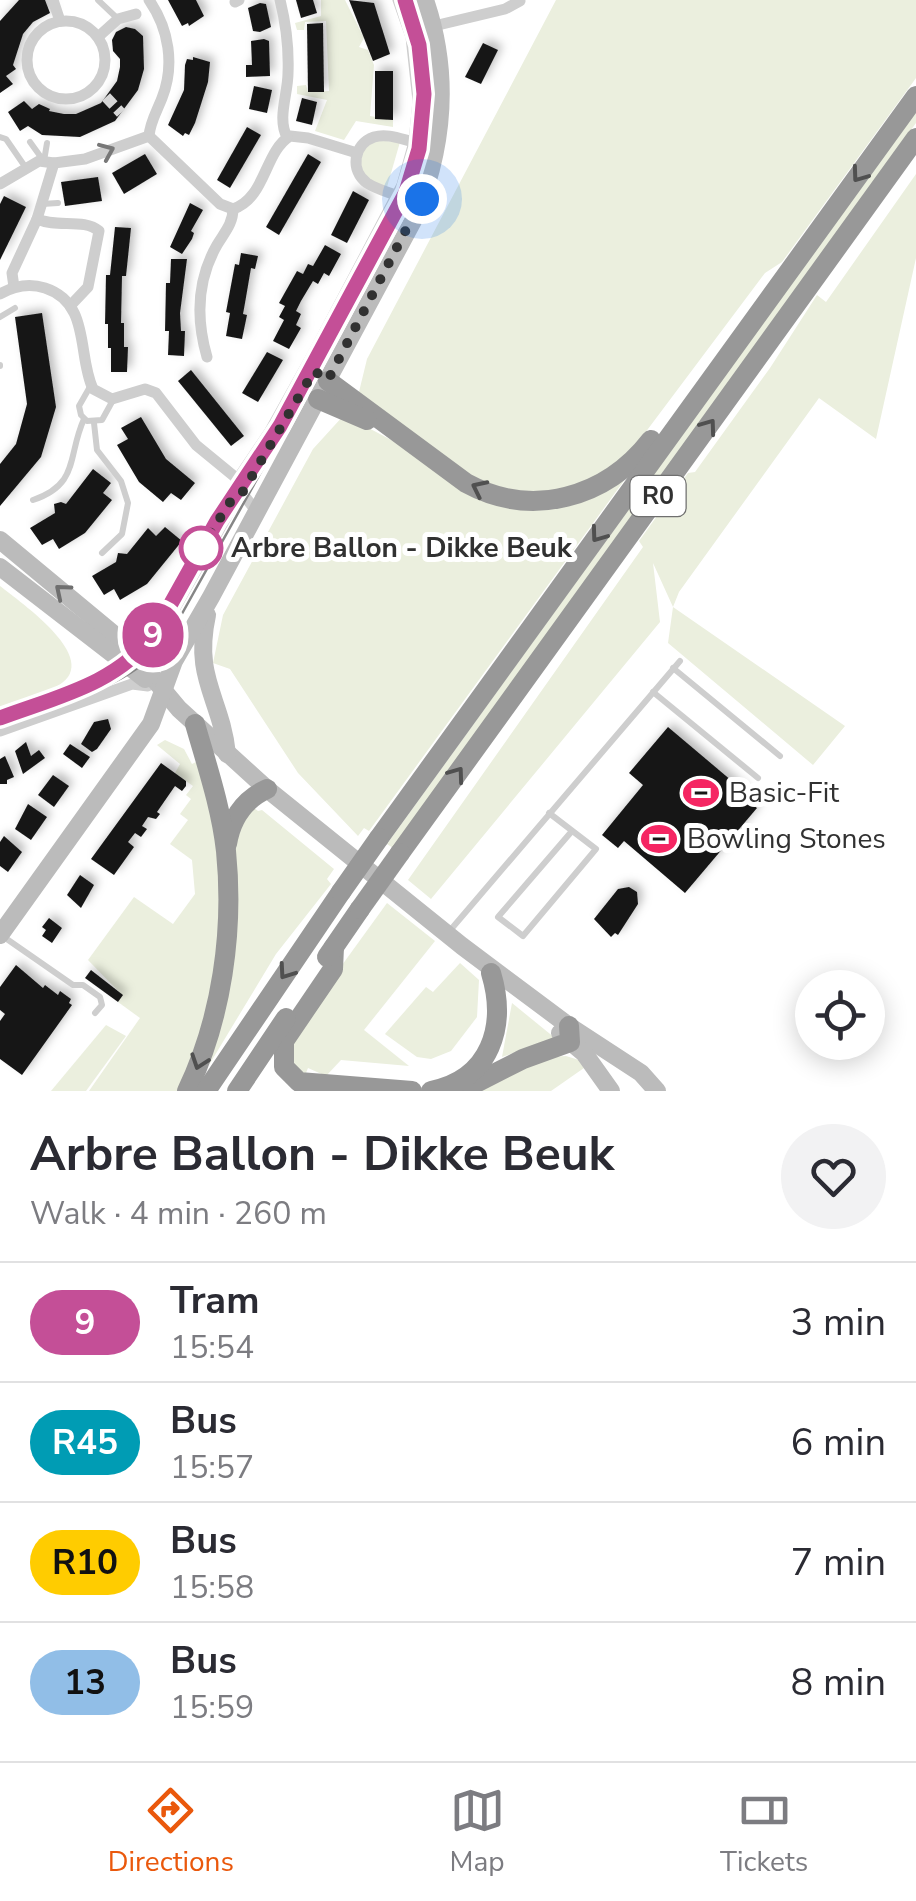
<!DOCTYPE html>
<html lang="en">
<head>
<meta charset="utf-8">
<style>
  :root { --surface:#fff; --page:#f2f2f3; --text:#2b2b33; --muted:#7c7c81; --line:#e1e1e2; --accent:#ea580c }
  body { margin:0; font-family:"Nunito Sans",sans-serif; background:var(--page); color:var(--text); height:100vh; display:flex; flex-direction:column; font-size:38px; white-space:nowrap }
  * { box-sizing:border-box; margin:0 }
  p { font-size:32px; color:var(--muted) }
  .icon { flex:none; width:55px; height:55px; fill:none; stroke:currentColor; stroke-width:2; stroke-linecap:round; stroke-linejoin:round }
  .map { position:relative; height:1091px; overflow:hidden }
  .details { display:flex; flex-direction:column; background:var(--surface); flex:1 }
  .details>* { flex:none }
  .badge { padding:0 20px; border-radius:32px; font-size:35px; line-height:65px }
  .controls { position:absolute; left:795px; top:970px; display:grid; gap:20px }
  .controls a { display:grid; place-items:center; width:90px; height:90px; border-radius:50%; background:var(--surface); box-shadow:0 5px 25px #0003; font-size:50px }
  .you { position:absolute; width:50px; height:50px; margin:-25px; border:8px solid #fff; border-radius:50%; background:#1a73e8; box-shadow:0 0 0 15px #1a73e833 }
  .map>.badge { position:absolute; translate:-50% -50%; box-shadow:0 0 0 5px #fff }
  .round { display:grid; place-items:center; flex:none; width:105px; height:105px; border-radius:52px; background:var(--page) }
  .headline { display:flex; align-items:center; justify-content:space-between; height:170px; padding:0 30px }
  h1 { font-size:48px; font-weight:700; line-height:75px }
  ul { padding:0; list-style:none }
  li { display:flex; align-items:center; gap:30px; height:120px; padding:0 30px; border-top:2px solid var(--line) }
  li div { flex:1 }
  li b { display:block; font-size:38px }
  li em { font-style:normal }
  li .badge { min-width:110px; font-weight:700; text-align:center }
  .tab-bar { display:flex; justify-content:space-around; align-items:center; height:140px; border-top:2px solid var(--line); background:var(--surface); font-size:28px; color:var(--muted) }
  .tab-bar a { display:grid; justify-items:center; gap:5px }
  .tab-bar .selected { color:var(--accent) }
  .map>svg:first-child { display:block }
</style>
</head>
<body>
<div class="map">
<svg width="916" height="1091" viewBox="0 0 916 1091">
  <defs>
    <filter id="shadow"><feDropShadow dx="4.5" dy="-4.5" stdDeviation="5" flood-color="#0004"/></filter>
  </defs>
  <rect width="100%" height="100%" fill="#fff"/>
  <g fill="#ebefde">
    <path d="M321,0H345L364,38L359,47L368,50L374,65L370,116L393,120V127L356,121L344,140L315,131L327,100L297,94V86L306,85L308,92L329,91L326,21L305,22L304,30H297L295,23L321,16Z"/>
    <path d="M556,0H916V78L782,262L765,273L636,445L617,465L584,485L529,495L473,479L358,396L367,359Z"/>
    <path d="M916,111V123L393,848L387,844Z"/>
    <path d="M372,140L400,142L387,187L375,184L362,172L359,155Z"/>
    <path d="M916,174V258L876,439L819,398L679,592L673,607L845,726L813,765L668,643L673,607L653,563L660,622L431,899L408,880L643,547L639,541L688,473L695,472L770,368L817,295L826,302Z"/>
    <path d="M344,415L518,507L631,471L369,831L364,828L358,836L298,773L230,669L213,663L223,615L313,449Z"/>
    <path d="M0,586C20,602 103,659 59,685C43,696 19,699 0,707Z"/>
    <path d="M165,740L184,749L192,764L196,762C228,829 223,940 208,1012C203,1038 189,1065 180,1091H89L140,1018L118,1002L122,995L88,960L134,897L173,924L195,894L192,860L170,844L188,820L180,814L191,799L186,795L193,786L175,773L180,764L157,745Z"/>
    <path d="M252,806L258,811L262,810L334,869L327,879L331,884L276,954L209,1065L236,836Z"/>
    <path d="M387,903L435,941L364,1030L409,1066L341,1060L326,1076L308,1068L303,1080L287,1050L295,1030Z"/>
    <path d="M460,963L479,980L477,1017L451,1051L431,1059L417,1057L385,1034L426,987L433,992Z"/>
    <path d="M512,1003L555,1038L502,1057Z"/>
    <path d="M106,1025L126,1036L86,1091H51Z"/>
    <path d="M566,1056L579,1060L584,1068L551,1091H472L551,1057Z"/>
  </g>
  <g fill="#181818" filter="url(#shadow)">
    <path d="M19,0H45L50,13L33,22L23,34L13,65L16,69L6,76L13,84L0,93V21Z"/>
    <path d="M168,0H196L204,16L189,26L188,23L182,26Z"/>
    <path d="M296,0H313L317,13L301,18Z"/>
    <path d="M349,0L374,3L390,54L373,61Z"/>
    <path d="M260,3L266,4L271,27L260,32L253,31L248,8Z"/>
    <path d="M323,23L324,92H308L307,24Z"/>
    <path d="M126,27L135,29L143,36L144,69L138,90L115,121L80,137L42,135L28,126L20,131L8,112L24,101L32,109L39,104L50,109L49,111L64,114H76L101,103L117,81L120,67V59L113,51L112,40L116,32Z"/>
    <path d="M264,39L269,41L270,76L246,77V65H252L251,41Z"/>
    <path d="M483,43L498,50L481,84L465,77Z"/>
    <path d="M193,57L210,62L208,82L195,123L189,135L185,133L183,136L168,125L184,90L185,65L187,59L193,60Z"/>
    <path d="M375,71H393V120L375,119Z"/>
    <path d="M254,86L272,90L267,113L249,109Z"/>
    <path d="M302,98L317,102L312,125L296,121Z"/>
    <path d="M247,127L261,135L230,188L217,180Z"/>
    <path d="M145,154L157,174L124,194L112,173Z"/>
    <path d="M308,154L321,162L279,235L266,227Z"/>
    <path d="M98,177L102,201L65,206L61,182Z"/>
    <path d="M353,191L369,200L347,243L331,235Z"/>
    <path d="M4,196L26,207L0,260V204Z"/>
    <path d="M190,203L203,210L191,231L194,233L192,239L182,254L170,247Z"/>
    <path d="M115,227L131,228L126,276H122L121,323H124V347H128L127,372H111V348H108V324H105L106,275H110Z"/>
    <path d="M325,245L341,254L329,276L324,273L318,284L313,281L301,301L296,311L301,314L296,325L301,328L289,349L273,341L284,320L279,317L285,306L279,303L297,271L303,274L308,264L313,266Z"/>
    <path d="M241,253L258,256L255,269L251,268L245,303L243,314L247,315L242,339L226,336L230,313L226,312L235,264L239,265Z"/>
    <path d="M171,259H187L180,313L181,331H185L184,356L168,355L169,331H165L166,283H170Z"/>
    <path d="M42,313L56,407L41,457L0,506V464L16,444L27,404L15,317Z"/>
    <path d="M267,352L283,360L258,402L242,393Z"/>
    <path d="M191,370L244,436L231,446L178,381Z"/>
    <path d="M141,417L166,459L195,483L181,500L171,493L163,502L139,482L117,445L128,439L121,428Z"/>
    <path d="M93,469L111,483L103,493L112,500L85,533L59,549L53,539L42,545L30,528L55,513L54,504L61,502L66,504Z"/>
    <path d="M165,527L182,541L147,584L120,600L114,589L104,595L92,576L116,562L118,553L127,554L148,528L156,536Z"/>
    <path d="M108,719L111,729L97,749L92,752L81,744L94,722Z"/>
    <path d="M668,727L745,792L742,796L757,808L685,893L624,841L618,848L602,835L643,785L629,773Z"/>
    <path d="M26,742L31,756L39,750L45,758L23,774L15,751Z"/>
    <path d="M70,744L90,757L82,768L63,754Z"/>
    <path d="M5,756L14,777L7,780V784H0V759Z"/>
    <path d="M161,763L186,781V786L182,791L175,786L157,812L160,814L156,819L148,817L142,826L147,829L141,837L135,833L128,842L134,847L114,875L91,859Z"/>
    <path d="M53,775L69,786L54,807L38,795Z"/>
    <path d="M28,804L47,817L31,840L15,829Z"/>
    <path d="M4,836L22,852L8,872L0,866V842Z"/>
    <path d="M80,875L94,885L81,908L67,895Z"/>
    <path d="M629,887L637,892L638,904L618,935L615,933L611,937L594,919L618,889Z"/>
    <path d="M49,918L62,928L52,943L42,936L46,930L42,927Z"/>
    <path d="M16,965L43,988L45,985L58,995L60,991L71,999L69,1003L72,1005L22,1075L0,1059V1021L5,1014L0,1010V987Z"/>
    <path d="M91,970L123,995L118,1002L85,978Z"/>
  </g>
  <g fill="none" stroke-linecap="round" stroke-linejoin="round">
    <path stroke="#d6d6d6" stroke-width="11" stroke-dasharray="11 5.5" stroke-linecap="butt" d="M106,97L121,113"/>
    <g stroke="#cecece" stroke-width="6">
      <path d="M98,0L118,19"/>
      <path d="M0,137L6,139L26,168"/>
      <path d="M30,142L43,160"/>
      <path d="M44,161L47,143"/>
      <path d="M42,204L58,203"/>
      <path d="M0,317L15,308"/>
      <path d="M0,365V366"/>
      <path d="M91,385L79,406L81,415L87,421L102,420L113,400"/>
      <path d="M94,423L97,450L121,481L128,503L122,534L102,553"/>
      <path d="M33,500C80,484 67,456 84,419"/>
      <path d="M131,644L148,640L153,633C168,606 217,503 241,494"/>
      <path d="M150,667L152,654L396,221C429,152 440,72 408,0"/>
      <path d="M673,668L780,756"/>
      <path d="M653,692L758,778"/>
      <path d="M549,813L596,849L523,936L498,917L572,831"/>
      <path d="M447,934L680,661"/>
      <path d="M1,935L73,985H83L100,997L102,1005L95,1013"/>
    </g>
    <g stroke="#cecece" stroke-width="11">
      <path d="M53,0L60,21"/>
      <path d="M149,0C169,29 175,65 162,98C157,111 150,122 149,136L220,204L233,209C266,198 264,152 290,136L308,138L357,153"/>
      <path d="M280,0C286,24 289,48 288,73C288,94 277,118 287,137"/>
      <path d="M235,2L239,0"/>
      <circle cx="66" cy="60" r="39"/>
      <path d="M434,26L505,9L520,1"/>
      <path d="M98,37L118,19L136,14"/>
      <path d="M0,184L39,161L54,163L85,159L149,136"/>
      <path d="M398,196C388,192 376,189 367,183C350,171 353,144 374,137C387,133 401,139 414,142"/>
      <path d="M37,219C57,228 84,218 99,231L88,287L70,306"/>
      <path d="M14,287L12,273L37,219L54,163"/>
      <path d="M0,294C14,286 29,283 45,288C91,303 77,355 93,389L112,399L145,389L156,393L196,445L235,477L242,493L257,512"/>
      <path d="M207,357C196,319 197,280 217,245C224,233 233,224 233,209"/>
      <path d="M237,480L270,431L314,352L402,185L414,142L418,101L411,37L398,0"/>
      <path d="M0,731L132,684L148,686"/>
    </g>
    <g stroke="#bbb" stroke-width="18">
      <path d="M0,540L123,642L179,709L267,789L462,946L569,1026L641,1073L657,1091"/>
      <path d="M0,567L145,679"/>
      <path d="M207,615C193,679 221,697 227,754"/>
      <path d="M0,935L151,724L174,661L211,597L415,217C444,146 450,73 425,0"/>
      <path d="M560,1033L584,1053L611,1091"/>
    </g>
    <g stroke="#989898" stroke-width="20">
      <path d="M328,381L466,483C532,519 606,498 651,440"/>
      <path d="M318,399L367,420"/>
      <path d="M379,838L916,96"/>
      <path d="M227,844C231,819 243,800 267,789"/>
      <path d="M400,853L916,138"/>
      <path d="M334,947L333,969L284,1041V1067L299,1082L412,1091"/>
      <path d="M327,957L360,909"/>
      <path d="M466,1088L523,1059L570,1042L569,1026"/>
      <path d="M187,1091C222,1018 234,931 226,851C221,807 207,766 195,724"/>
      <path d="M206,1091L341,892"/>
      <path d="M237,1091L286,1018"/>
      <path d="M431,1091C491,1079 507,1026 491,973"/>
    </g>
    <g stroke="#868686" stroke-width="2.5">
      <path d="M139,652L154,634L210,532"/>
      <path d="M0,724C57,702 132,690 169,637C227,532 286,428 344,323C371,273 407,221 421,165C436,110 432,53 412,0"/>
    </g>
    <g stroke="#989898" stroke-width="20">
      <path d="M341,892L379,838"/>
      <path d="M360,909L400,853"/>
    </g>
  </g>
  <defs><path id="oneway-chevron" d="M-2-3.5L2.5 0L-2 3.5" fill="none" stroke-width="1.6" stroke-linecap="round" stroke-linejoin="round" transform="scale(2.5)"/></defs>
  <use stroke="#787878" href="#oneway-chevron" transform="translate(107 151) rotate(-23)"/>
  <g stroke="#505050">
    <use href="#oneway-chevron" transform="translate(859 175) rotate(126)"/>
    <use href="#oneway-chevron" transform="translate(709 426) rotate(-54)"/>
    <use href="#oneway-chevron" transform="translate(479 488) rotate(-154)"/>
    <use href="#oneway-chevron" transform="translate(598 535) rotate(126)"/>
    <use href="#oneway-chevron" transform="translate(457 774) rotate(-54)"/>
    <use href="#oneway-chevron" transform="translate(286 972) rotate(125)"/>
    <use href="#oneway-chevron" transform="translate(199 1062) rotate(109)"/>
  </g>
  <use stroke="#6f6f6f" href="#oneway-chevron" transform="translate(62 591) rotate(-140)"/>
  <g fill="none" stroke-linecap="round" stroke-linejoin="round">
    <defs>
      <path id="line" d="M0,718C56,697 117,684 154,634L217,521L280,426L406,192L419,149L424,94L419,45L405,0"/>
    </defs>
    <use href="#line" stroke="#fff" stroke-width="22"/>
    <use href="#line" stroke="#c44f97" stroke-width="15"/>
    <path stroke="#313131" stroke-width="10" stroke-dasharray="0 18" d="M201,548L234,496L242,493L314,371L328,380L422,199"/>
  </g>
  <defs>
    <symbol id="stadium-bare" viewBox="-9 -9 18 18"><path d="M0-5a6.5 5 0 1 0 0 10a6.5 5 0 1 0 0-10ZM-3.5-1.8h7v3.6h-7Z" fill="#f52663" stroke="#fff" stroke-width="2.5" paint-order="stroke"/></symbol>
  </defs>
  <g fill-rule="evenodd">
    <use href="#stadium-bare" x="676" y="768" width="50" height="50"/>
    <use href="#stadium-bare" x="634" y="814" width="50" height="50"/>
  </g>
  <circle fill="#fff" stroke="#c44f97" stroke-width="5" cx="201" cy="548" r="20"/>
  <g text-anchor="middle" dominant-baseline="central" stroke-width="10" stroke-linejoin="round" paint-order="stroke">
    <rect fill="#fff" stroke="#6f6f6f" stroke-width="2.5" x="630.5" y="476" width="55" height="40" rx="8"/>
    <g font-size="25" font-weight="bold" fill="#313131">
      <text x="658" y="496">R0</text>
    </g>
    <g font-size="28" font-weight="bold" fill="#313131" stroke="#fff" text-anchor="start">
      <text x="231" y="548">Arbre Ballon - Dikke Beuk</text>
    </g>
    <g font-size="28" fill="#313131" stroke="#fff" text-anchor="start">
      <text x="729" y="793">Basic-Fit</text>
      <text x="687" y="839">Bowling Stones</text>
    </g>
  </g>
</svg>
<div class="controls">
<a><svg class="icon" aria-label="locate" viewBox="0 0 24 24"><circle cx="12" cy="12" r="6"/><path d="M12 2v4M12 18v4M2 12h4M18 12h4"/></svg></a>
</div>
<div class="you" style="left:422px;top:199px"></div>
<b class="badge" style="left:153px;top:635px;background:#c44f97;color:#fff">9</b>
</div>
<section class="details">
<div class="headline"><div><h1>Arbre Ballon - Dikke Beuk</h1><p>Walk · 4 min · 260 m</p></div><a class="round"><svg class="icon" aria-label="heart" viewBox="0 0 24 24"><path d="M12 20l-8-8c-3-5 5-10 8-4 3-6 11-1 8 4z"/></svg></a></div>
<ul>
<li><span class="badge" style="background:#c44f97;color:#fff">9</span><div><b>Tram</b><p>15:54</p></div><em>3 min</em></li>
<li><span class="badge" style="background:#009cb4;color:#fff">R45</span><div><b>Bus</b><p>15:57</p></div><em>6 min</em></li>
<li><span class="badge" style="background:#fc0;color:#111">R10</span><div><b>Bus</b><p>15:58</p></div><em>7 min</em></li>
<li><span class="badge" style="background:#91bee7;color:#111">13</span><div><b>Bus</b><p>15:59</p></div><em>8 min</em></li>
</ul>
</section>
<nav class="tab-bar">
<a class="selected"><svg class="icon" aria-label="directions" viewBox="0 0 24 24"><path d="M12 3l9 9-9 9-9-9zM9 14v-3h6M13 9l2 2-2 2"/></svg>Directions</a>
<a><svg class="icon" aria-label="map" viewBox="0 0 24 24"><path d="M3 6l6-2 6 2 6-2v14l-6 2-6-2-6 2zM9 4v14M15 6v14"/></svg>Map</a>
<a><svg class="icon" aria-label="tickets" viewBox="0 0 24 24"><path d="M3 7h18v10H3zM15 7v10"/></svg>Tickets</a>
</nav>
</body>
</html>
